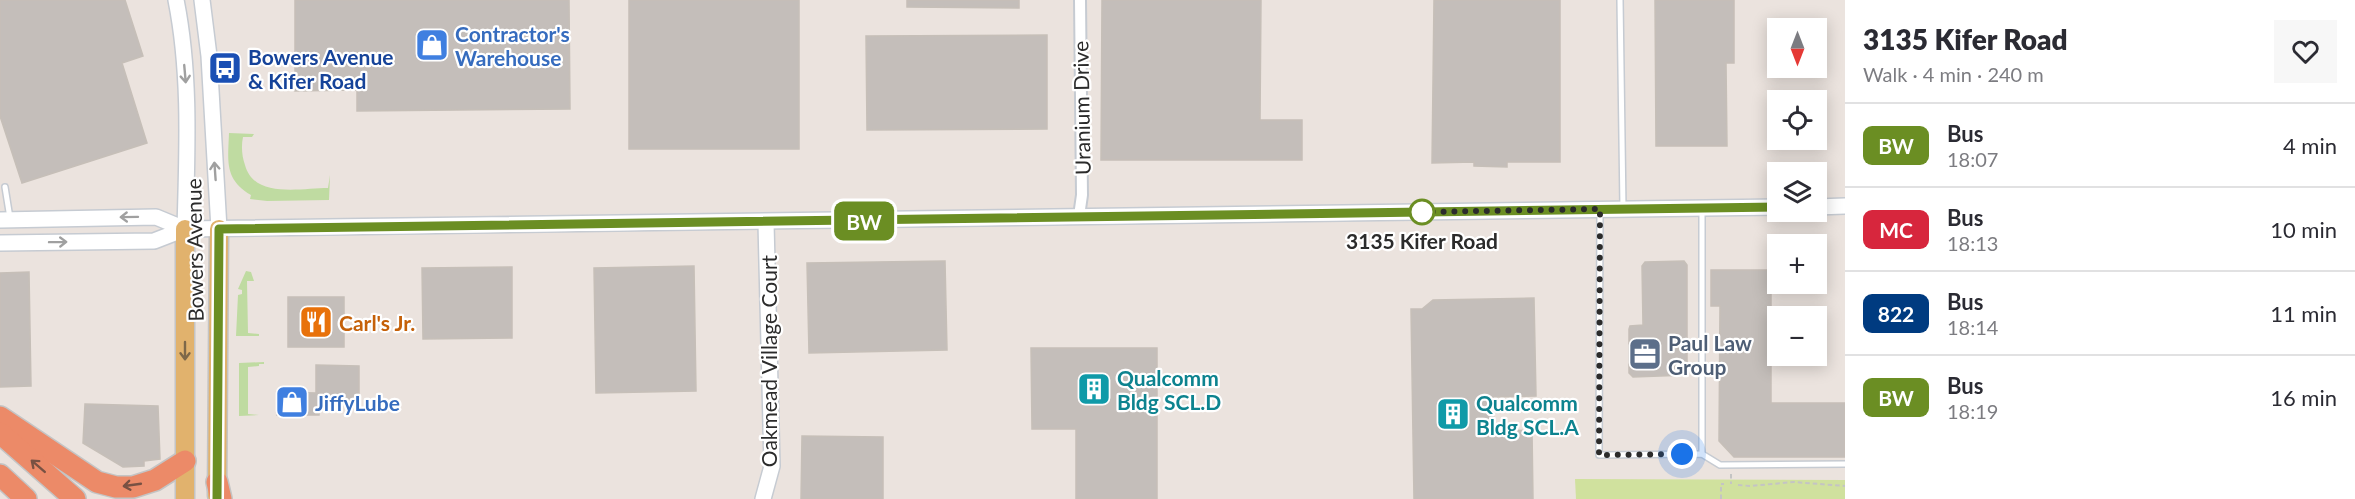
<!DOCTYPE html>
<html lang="en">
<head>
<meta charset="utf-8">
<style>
  :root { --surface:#fff; --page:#f7f7f7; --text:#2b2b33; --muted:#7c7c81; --line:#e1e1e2 }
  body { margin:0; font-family:Lato,sans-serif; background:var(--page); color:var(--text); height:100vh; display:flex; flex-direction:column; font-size:22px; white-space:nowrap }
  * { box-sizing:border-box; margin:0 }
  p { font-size:20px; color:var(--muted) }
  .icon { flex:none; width:33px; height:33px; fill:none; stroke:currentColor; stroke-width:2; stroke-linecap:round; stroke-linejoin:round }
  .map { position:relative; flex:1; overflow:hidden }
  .drawer { display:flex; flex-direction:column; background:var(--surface); width:510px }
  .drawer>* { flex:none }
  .badge { padding:0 12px; border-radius:9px; font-size:21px; line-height:39px }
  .needle { width:39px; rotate:180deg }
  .tools { position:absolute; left:1767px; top:18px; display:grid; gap:12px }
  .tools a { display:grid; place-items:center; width:60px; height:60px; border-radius:0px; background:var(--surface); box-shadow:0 3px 15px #0003; font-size:30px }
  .you { position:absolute; width:30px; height:30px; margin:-15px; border:4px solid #fff; border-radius:50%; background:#1a73e8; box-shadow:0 0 0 9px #1a73e833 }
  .map>.badge { position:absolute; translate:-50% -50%; box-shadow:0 0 0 3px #fff }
  .round { display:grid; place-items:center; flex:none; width:63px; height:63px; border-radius:0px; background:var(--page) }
  .summary { display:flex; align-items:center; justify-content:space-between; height:102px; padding:0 18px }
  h1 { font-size:28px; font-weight:800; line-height:45px }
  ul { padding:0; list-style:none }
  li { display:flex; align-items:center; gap:18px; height:84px; padding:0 18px; border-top:2px solid var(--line) }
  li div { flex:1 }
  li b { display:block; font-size:22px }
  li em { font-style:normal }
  li .badge { min-width:66px; font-weight:700; text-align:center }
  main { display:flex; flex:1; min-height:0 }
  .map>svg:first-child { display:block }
</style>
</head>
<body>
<main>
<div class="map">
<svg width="1845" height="499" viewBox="0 0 1845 499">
  <rect width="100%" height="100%" fill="#ebe3de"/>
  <g fill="#bfdba1">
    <path d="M229,133L254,134L252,137H243C241,146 242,157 245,165C254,199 301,188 328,188L330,175L329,200L267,201L250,199L251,195C224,179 228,161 229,133Z"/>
    <path d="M246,271L251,272L254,281H247L248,333L259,334V336H236L238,295L242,294V290L238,289Z"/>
    <path d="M264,362V364H259V366L248,367V414L259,415L239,416V363Z"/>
  </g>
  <path fill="#d0e19e" d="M1575,479L1845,480V499H1576Z"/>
  <g fill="#c4beba" stroke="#c6bfb8" stroke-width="1.5">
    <path d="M0,0H125L143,56L122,63L147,143L22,183L0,116Z"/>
    <path d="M295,0H569L570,109L357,111V90L295,91Z"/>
    <rect x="629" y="0" width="170" height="149"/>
    <path d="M907,0H1019V8L907,7Z"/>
    <path d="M1102,0H1261L1260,120H1302V160H1101Z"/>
    <path d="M1434,0H1560V162H1507V167L1474,166V162L1432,163Z"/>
    <path d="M1655,0H1734V63H1726L1727,146H1656Z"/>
    <path d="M1047,35V129L867,130L866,36Z"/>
    <path d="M945,261L947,350L809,353L807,263Z"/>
    <path d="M1684,261L1687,265V375L1633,377L1629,373V329L1630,326L1643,325L1642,266L1645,262Z"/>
    <path d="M694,266L696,391L596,393L594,268Z"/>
    <path d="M512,267V338L423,339L422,268Z"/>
    <path d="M1711,270H1771V403H1845V457H1734L1719,441L1720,306H1711Z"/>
    <path d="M29,272L31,386L0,387V273Z"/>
    <rect x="288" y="297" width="56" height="50"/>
    <path d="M1534,298L1536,396L1493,397L1494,431L1532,430L1533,499H1414L1411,309H1422L1433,300Z"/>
    <path d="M1031,348H1157V499H1076V429H1032Z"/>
    <path d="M316,365L359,366V404L319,403V415H277L278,392L316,393Z"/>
    <path d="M85,404L158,406L160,459L144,461V466L123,467L83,443Z"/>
    <path d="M802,436L883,437V499H801Z"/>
  </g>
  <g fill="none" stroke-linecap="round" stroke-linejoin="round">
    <defs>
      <g id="lane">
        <path d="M1620,0L1623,208"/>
        <path d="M5,187L10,218"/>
        <path d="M1702,210V454"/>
        <path d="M1600,211L1599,455L1702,454L1720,465L1845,464"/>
      </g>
      <path id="street" d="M1079,216L1082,195L1080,0"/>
      <g id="secondary">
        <path d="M176,0C191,75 187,153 185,229"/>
        <path d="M202,0L209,56L219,229"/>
        <path d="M1816,207L1845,206"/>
        <path d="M0,220L156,217L185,229"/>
        <path d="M0,243L154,241L185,229L1778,207"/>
        <path d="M763,499L772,466L766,223"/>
      </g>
      <g id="primary">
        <path d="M185,229V499"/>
        <path d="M217,495L219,229"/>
      </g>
      <g id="highway">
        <path d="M0,417L97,482L116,487H133L155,480L185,461"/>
        <path d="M0,433L75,499"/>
        <path d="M0,475L26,499"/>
        <path d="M217,482L221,499"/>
      </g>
    </defs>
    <use href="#lane" stroke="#c6cbd2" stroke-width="8"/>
    <use href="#street" stroke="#c6cbd2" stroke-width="14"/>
    <use href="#secondary" stroke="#c6cbd2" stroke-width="18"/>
    <use href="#primary" stroke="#c4c4c4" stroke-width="21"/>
    <use href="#highway" stroke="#c4c4c4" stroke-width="24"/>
    <g stroke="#c4c4c4" stroke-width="2" stroke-dasharray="4.5 3" stroke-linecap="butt">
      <path d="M1731,474V484"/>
      <path d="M1738,485L1750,486L1794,482L1845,486"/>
      <path d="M1721,499V484H1724"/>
    </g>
    <use href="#lane" stroke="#fff" stroke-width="5"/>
    <use href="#street" stroke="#fff" stroke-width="10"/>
    <use href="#secondary" stroke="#fff" stroke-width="15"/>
    <use href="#primary" stroke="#e1b26d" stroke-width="18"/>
    <use href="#highway" stroke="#ec8a68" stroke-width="21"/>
  </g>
  <defs><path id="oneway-shaft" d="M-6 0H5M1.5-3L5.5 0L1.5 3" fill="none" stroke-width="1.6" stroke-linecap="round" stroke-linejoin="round" transform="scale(1.5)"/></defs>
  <g stroke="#a0a0a0">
    <use href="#oneway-shaft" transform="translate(185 74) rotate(85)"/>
    <use href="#oneway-shaft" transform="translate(215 171) rotate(-94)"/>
    <use href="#oneway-shaft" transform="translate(129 217) rotate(179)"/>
    <use href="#oneway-shaft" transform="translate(58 242) rotate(-1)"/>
  </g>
  <use stroke="#7d6849" href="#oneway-shaft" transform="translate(185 351) rotate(90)"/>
  <g stroke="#785143">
    <use href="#oneway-shaft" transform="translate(38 466) rotate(-139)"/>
    <use href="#oneway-shaft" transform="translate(132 485) rotate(172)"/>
  </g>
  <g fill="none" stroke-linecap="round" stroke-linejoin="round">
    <defs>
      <path id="line" d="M217,499L219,229L1778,207"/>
    </defs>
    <use href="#line" stroke="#fff" stroke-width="14"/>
    <use href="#line" stroke="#6b8e23" stroke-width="9"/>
    <path stroke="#2b2b2b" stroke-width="6" stroke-dasharray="0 10.8" d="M1422,212L1600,209L1599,455L1682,454"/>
  </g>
  <defs>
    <symbol id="shop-square" viewBox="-11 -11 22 22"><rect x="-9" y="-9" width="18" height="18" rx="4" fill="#3f7fe0" stroke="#fff"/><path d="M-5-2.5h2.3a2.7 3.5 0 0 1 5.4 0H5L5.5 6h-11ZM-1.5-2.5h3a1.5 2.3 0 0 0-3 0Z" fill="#fff"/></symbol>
    <symbol id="bus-square" viewBox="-11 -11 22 22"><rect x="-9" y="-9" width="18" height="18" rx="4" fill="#1a4fb4" stroke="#fff"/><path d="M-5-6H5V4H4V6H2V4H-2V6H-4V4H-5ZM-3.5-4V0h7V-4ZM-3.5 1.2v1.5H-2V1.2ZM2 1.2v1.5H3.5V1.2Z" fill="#fff"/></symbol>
    <symbol id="restaurant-square" viewBox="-11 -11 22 22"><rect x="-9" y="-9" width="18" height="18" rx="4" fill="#e8710a" stroke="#fff"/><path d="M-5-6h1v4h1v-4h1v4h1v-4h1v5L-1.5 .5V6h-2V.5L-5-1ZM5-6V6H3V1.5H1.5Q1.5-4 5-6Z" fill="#fff"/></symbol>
    <symbol id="office-square" viewBox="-11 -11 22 22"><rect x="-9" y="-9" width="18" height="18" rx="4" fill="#5c6f8a" stroke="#fff"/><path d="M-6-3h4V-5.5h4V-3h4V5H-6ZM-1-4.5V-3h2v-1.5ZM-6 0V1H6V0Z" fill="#fff"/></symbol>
    <symbol id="building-square" viewBox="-11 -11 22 22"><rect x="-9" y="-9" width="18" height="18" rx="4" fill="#0f9aa8" stroke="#fff"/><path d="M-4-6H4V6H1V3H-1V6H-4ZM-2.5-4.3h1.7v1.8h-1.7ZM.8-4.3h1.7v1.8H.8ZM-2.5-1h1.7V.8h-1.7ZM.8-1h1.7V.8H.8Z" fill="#fff"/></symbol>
  </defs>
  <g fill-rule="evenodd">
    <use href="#shop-square" x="413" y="26" width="38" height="38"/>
    <use href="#bus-square" x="206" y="49" width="38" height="38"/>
    <use href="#restaurant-square" x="297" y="303" width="38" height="38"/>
    <use href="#office-square" x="1626" y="335" width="38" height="38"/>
    <use href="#building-square" x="1075" y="370" width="38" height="38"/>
    <use href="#shop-square" x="273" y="383" width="38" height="38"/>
    <use href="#building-square" x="1434" y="395" width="38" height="38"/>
  </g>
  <circle fill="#fff" stroke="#6b8e23" stroke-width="3" cx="1422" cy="212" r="12"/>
  <g text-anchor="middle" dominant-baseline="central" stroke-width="4.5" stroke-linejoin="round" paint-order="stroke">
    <g font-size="21" font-weight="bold" fill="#366cbe" stroke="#fff" text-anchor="start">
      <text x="455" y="33">Contractor's<tspan x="455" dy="24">Warehouse</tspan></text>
      <text x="315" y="402">JiffyLube</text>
    </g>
    <g font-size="21" font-weight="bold" fill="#164399" stroke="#fff" text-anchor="start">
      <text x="248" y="56">Bowers Avenue<tspan x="248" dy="24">&amp; Kifer Road</tspan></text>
    </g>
    <g font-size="21" fill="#2b2b2b" stroke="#fff">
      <text transform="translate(1081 108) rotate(-91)">Uranium Drive</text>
      <text transform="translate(194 250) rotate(-91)">Bowers Avenue</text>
      <text transform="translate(768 361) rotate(-90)">Oakmead Village Court</text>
    </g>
    <g font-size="21" font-weight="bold" fill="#2b2b2b" stroke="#fff">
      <text x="1422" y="240">3135 Kifer Road</text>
    </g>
    <g font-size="21" font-weight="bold" fill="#c56008" stroke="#fff" text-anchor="start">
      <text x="339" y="322">Carl's Jr.</text>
    </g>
    <g font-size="21" font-weight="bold" fill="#4e5e75" stroke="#fff" text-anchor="start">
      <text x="1668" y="342">Paul Law<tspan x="1668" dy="24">Group</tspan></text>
    </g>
    <g font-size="21" font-weight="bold" fill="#0d838f" stroke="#fff" text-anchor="start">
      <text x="1117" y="377">Qualcomm<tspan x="1117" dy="24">Bldg SCL.D</tspan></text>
      <text x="1476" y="402">Qualcomm<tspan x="1476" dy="24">Bldg SCL.A</tspan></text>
    </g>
  </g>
</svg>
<div class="tools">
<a><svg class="needle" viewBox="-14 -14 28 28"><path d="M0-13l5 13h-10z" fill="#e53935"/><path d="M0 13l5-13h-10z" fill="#7c7c81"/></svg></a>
<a><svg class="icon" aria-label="locate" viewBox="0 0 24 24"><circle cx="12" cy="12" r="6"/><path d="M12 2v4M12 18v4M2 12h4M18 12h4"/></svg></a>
<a><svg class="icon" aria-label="layers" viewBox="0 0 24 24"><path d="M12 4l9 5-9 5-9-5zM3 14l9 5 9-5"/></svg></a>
<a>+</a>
<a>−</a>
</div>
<div class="you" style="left:1682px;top:454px"></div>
<b class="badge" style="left:864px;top:221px;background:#6b8e23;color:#fff">BW</b>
</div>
<section class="drawer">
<div class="summary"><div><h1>3135 Kifer Road</h1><p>Walk · 4 min · 240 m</p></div><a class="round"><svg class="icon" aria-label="heart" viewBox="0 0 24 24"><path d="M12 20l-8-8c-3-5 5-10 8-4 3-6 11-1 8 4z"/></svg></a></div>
<ul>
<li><span class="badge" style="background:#6b8e23;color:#fff">BW</span><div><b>Bus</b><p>18:07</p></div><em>4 min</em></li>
<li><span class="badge" style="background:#d7263d;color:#fff">MC</span><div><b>Bus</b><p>18:13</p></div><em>10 min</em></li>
<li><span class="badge" style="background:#003b80;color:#fff">822</span><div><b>Bus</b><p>18:14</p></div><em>11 min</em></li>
<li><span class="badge" style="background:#6b8e23;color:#fff">BW</span><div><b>Bus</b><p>18:19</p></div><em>16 min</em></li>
</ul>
</section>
</main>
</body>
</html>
